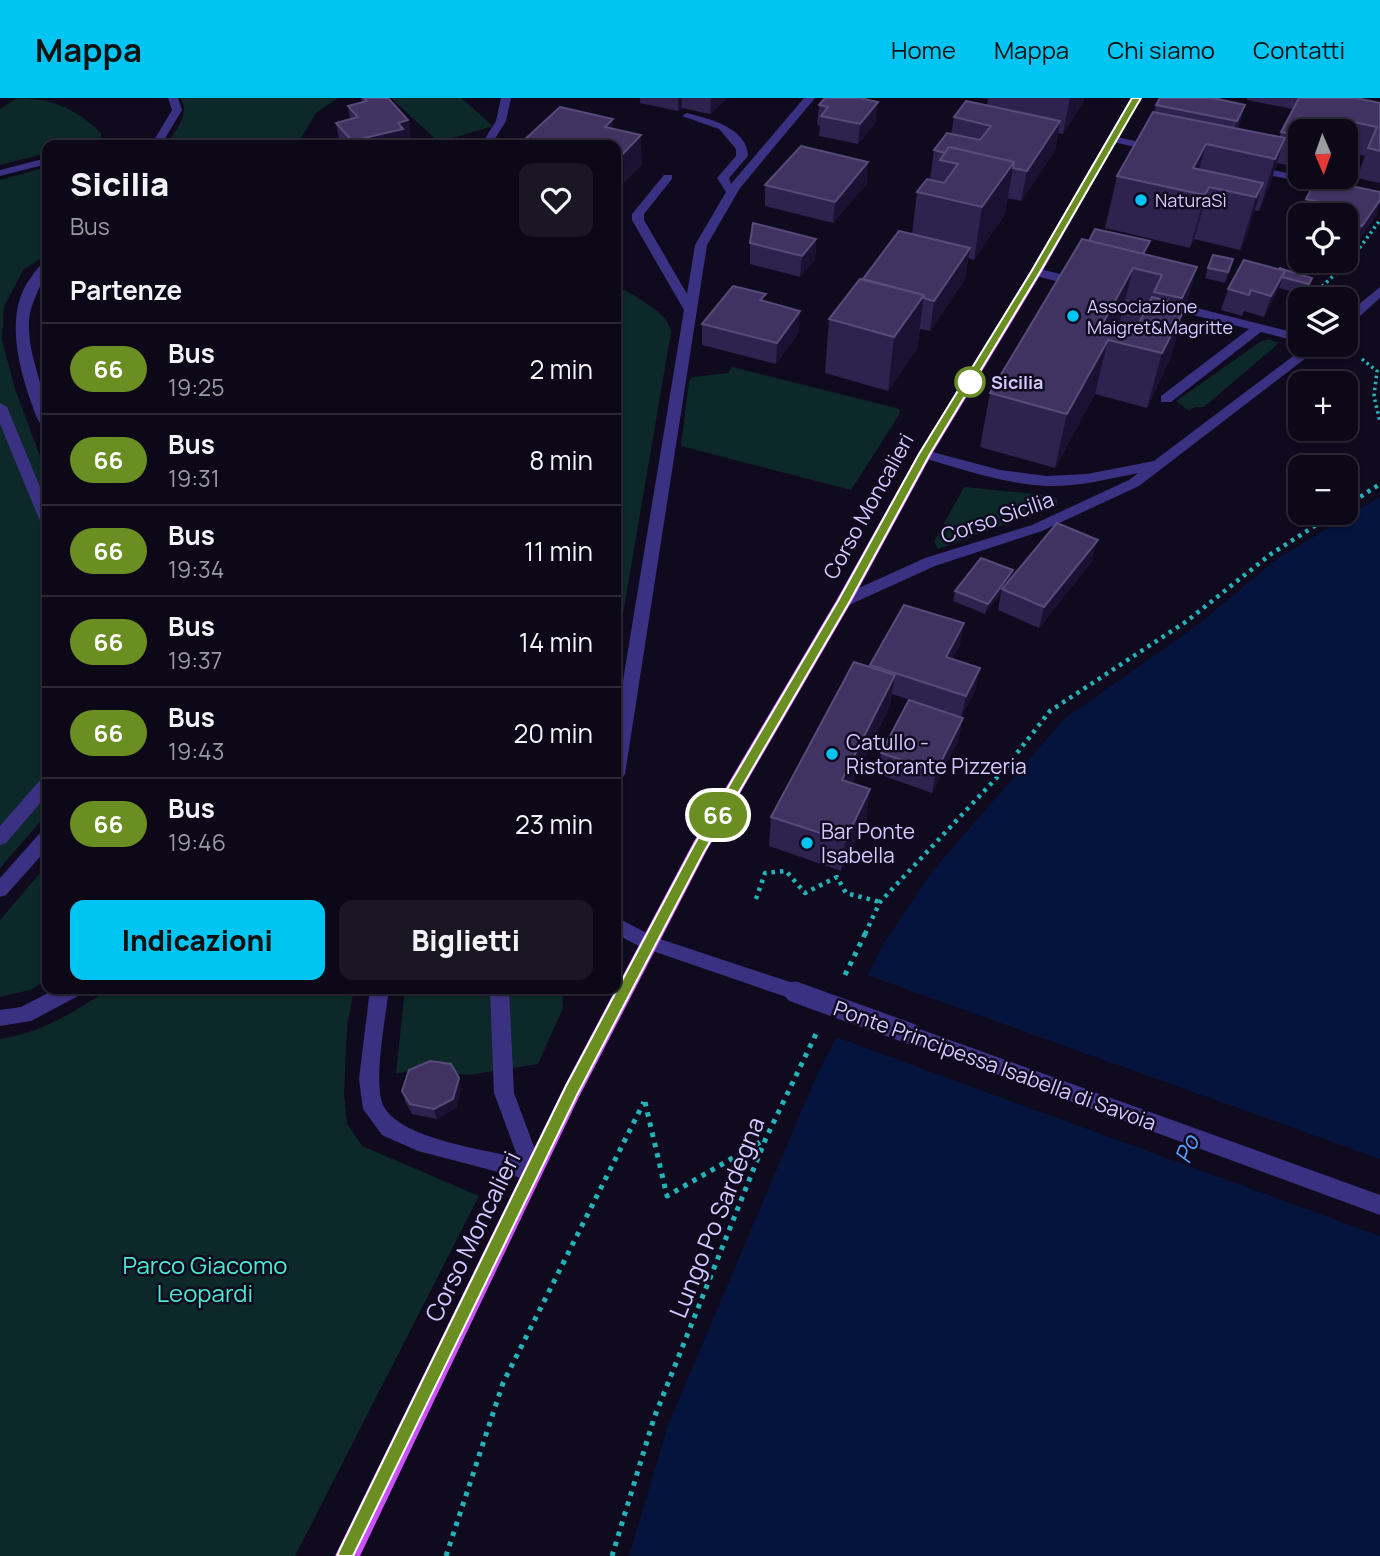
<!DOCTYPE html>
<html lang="it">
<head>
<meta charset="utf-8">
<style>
  :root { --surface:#0c0817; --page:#1a1624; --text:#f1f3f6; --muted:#9a9aa1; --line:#2c2936; --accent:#00c5f3 }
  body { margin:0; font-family:Manrope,sans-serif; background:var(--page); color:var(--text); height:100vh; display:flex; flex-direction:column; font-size:26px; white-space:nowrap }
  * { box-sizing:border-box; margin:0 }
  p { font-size:23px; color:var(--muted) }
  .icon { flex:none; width:38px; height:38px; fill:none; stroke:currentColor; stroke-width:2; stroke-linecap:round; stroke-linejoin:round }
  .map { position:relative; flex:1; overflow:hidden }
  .side { position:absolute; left:42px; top:42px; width:579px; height:854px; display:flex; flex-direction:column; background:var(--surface); border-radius:14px; box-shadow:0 2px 5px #0004,0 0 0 2px var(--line) }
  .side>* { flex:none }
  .badge { padding:0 14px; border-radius:23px; font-size:24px; line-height:46px }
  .needle { width:46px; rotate:178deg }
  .controls { position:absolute; left:1288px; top:21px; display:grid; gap:14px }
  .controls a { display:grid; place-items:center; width:70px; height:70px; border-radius:14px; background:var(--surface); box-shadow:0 2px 5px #0004,0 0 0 2px var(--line); font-size:35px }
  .map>.badge { position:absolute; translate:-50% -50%; box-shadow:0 0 0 4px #fff }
  h2 { padding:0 28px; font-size:26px; line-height:63px }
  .round { display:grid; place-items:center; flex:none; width:74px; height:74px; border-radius:14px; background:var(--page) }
  .head { display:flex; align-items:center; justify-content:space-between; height:119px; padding:0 28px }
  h1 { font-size:33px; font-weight:800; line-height:52px }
  .cta { display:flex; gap:14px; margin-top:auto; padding:14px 28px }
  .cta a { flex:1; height:80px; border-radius:14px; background:var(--accent); color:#111; font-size:28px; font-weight:800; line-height:80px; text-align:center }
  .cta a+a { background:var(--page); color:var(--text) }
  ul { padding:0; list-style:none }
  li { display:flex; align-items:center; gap:21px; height:91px; padding:0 28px; border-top:2px solid var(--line) }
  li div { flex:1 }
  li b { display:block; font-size:26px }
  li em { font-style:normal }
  li .badge { min-width:77px; font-weight:700; text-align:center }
  header { display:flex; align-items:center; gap:42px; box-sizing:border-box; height:98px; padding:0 35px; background:var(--accent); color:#111 }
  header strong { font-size:33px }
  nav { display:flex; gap:38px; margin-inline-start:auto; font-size:24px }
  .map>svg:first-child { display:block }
</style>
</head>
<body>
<header>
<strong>Mappa</strong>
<nav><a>Home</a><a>Mappa</a><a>Chi siamo</a><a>Contatti</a></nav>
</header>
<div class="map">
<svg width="1380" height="1458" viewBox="0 0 1380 1458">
  <rect width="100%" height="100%" fill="#100a1f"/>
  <g fill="#0d2829">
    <path d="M17,0C51,0 77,11 101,35V47H47V55L0,67V11Z"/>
    <path d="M180,0H338L316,15L297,47H166C174,34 192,15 180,0Z"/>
    <path d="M391,0H461L493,28L439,44Z"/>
    <path d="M47,69V157L24,171L4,208L2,242L15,291L47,377V716L0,770V82Z"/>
    <path d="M616,187C633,198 668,213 671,234L616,557Z"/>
    <path d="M47,188V277C40,245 39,219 47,188Z"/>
    <path d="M1269,241L1279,245L1204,309H1195L1189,313L1176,303L1260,244Z"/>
    <path d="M732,269L896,310L900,312L899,317L851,392L681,348L689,283L693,279L728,275Z"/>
    <path d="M964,389L1046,397L1057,401V407L938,451L934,444Z"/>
    <path d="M47,767V882L30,892L0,899V822Z"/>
    <path d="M109,891H354L347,928L344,996L347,1026L362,1048L479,1098L295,1458H0V941C42,935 74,914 109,891Z"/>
    <path d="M405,891H562L563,910L538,966L468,977L412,972L396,976Z"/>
  </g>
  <path fill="#05143d" d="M1380,399V1458H629L668,1327L816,979L884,845L931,775L1064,621L1195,529L1278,460Z"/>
  <path fill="#100a1f" d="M864,876L1380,1061V1138L833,938Z"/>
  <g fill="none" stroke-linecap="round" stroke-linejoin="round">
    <g stroke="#22b4b9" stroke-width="3.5" stroke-dasharray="2.5 3.5" stroke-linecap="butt">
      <path d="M1309,201L1353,159L1380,122"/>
      <path d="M1362,261L1377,273L1374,298L1380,324"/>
    </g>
    <g stroke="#22b4b9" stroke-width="4.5" stroke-dasharray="3.5 5" stroke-linecap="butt">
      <path d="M1346,408L1380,386"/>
      <path d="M756,801L765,775L786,773L805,795L837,779L846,795L880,804"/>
      <path d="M865,836L880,804L1003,673L1050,613L1187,523L1271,456L1335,415"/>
    </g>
    <g stroke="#22b4b9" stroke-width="5" stroke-dasharray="4.5 6" stroke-linecap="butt">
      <path d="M845,877L866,834"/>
      <path d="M645,1004L667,1098L764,1042"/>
      <path d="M446,1458L503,1285L644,1004"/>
      <path d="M612,1458L654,1320L766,1040L816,936"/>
    </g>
    <g fill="#3b3182" fill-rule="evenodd">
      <path d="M168,0H178L182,12L161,47H151L172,12Z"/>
      <path d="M501,0H511L506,23L491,47H481L496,23Z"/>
      <path d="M804,0H815L740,90L707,147L625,676L622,681L616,682V625L684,212L632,122V116L664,77H672V81L644,116V122L687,196L695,147L726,94L717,80L736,58V51L719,31L682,18L687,15C709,21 747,29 748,58L729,80L731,86Z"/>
      <path d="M1113,38L1161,49L1163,51L1157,54L1109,43V39Z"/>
      <path d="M47,60V66L0,78V72Z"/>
      <path d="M1253,68L1380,94V100L1249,73V69Z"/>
      <path d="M47,163C48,181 30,200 29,224C27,261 49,294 47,330C37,327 35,313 31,304C18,266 4,213 32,178C36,172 40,166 47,163Z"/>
      <path d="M1036,170L1084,182L1086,185L1080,189L1032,177L1030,174Z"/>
      <path d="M1380,189V200L1351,226L1346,227V217Z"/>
      <path d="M1165,202L1300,236V244L1261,234L1171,304H1161V298L1249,231L1161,209L1159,206Z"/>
      <path d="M1308,247H1323L1139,388L1042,433L935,468L849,507H839L836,503L839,499L925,460L1032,427L1129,382L1138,375C1108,381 1078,389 1047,388C1004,386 961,371 920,359V353L925,352L1000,372L1047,378L1087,376L1154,363Z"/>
      <path d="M0,305L7,309L47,406V428L40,423L0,326Z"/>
      <path d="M47,680V697L6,745L0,747V728L41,681Z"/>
      <path d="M47,732V751L6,797L0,799V780L41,734Z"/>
      <path d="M616,819L654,839L802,888L805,894L802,900L795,902L641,849L616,836Z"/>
      <path d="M56,891H83L80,897L31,923L0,928V912L21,909Z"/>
      <path d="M370,891H389C386,917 372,988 384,1009C402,1041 483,1051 518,1060L494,995L490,891H509L514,995L543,1073L540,1080L533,1083L418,1053L382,1037L363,1011L359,981Z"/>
      <path d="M911,928L1380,1097V1117L904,942L901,936L904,930Z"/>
    </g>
    <path fill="#cd4fff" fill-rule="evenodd" d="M1131,0H1141L1042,174L932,356L852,503L706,754L579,999L360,1458H335L565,987L693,745L836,503L918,356L1030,174Z"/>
    <path stroke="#3b3182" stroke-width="21" d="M795,894L911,936"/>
  </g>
  <g fill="#2e224e" fill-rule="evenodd">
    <path d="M361,0H388L408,22L411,43L405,44V47H342L340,45L336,25L350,21L348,8L362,4Z"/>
    <path d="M640,0H726L710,16L682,10L678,13L640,5Z"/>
    <path d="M825,0L876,24L858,46L819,38L820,28L817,27L819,7Z"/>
    <path d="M981,0H1084L1083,4L1063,36L1058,35L1055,53L1021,103L1007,100L1005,116L974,162L968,160L965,181L930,233L920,231L917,251L888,293L825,275L829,221L863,181L912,136L917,94L930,81L934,52L951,36L954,19L987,7L988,1Z"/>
    <path d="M1221,0L1220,2L1245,7L1238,31L1279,39L1293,11L1247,2V0H1356L1380,5V85L1357,80L1365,58L1346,54V33H1300V70L1277,65L1268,92L1259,113L1254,112L1247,137L1240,152L1194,141L1190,150L1105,130L1117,78L1154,14L1156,7Z"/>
    <path d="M867,85L833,125L765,108V87Z"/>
    <path d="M1306,101L1377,116L1354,149L1346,147V117H1301Z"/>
    <path d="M816,141L815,162L800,179L750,166V145Z"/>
    <path d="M1146,157L1197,169L1170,261L1147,310L1095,296L1055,370L980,349L990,295ZM1120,223L1137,228L1135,233L1117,229Z"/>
    <path d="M1233,161L1225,185L1205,180L1208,170Z"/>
    <path d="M1278,171L1312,180L1305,197L1279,190L1264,219L1244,213L1242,218L1221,212L1228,191Z"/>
    <path d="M765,204L799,234L776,266L702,247V226Z"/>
    <path d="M1092,463L1039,530L998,512L1001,495L985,516L953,503L955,493Z"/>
    <path d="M960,547L952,561L976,591L961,619L892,596L890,608L852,685L866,722L841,773L769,748L771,719L869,569L870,567Z"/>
    <path d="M959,641L932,695L878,676L881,655Z"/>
    <path d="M461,990L456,1010L437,1021L412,1016L405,1003L402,993Z"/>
  </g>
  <g fill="#1b1133">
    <path d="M678,0H682V10L678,13Z"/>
    <path d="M711,0H726L710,16Z"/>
    <path d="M1070,0H1084L1083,4L1063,36Z"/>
    <path d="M878,4L876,24L858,46L860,26Z"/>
    <path d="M1245,7L1236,36L1229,53L1237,23Z"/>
    <path d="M613,21L614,47L605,29Z"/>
    <path d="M408,22L411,43L405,44V47H352V43L398,25Z"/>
    <path d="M1060,23L1055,53L1021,103L1027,73Z"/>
    <path d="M641,37L642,67L616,94V63Z"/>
    <path d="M1285,40L1268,92L1259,113L1275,61Z"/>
    <path d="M1206,46L1193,94V70Z"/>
    <path d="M868,64L867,85L833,125L835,104Z"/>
    <path d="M1014,64L1005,116L974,162L982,109Z"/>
    <path d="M1263,85L1247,137L1240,152L1256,99Z"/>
    <path d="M1209,89L1194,141L1190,150L1205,97Z"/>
    <path d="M1380,102V108L1377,116L1354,149L1362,128Z"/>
    <path d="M816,141L815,162L800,179L802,158Z"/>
    <path d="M970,150L965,181L930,233L934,203Z"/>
    <path d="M1197,169L1170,261L1147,310L1162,255L1172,236L1182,200Z"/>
    <path d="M1133,170L1120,223L1110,242H1108L1095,296L1055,370L1067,316L1103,225Z"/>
    <path d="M1285,173L1278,193L1264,219L1271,198Z"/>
    <path d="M924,197L917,251L888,293L894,239Z"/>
    <path d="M800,213L799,234L776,266L777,245Z"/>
    <path d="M1098,442L1092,463L1039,530L1044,509Z"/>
    <path d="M1013,472L1010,483L1002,491L1001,495L985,516L988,506Z"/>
    <path d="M964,525L960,547L942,580L946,559Z"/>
    <path d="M980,570L976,591L961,619L966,598Z"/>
    <path d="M895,577L890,608L838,712L842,682Z"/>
    <path d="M963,620L959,641L932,695L936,674Z"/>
    <path d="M870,691L866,722L841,773L845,743Z"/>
    <path d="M459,980L461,990L456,1010L437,1021L434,1011Z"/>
  </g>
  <g fill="#403361" stroke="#574b7a" stroke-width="2">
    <path d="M364,0H388L408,22L398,25L403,31L352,43L336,25L358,19L348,8L367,3Z"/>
    <path d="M825,0H860L878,4L860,26L821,18L828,9L819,7Z"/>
    <path d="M1160,0H1213L1245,7L1237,23L1156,7Z"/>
    <path d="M1299,0H1356L1380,5V53L1368,50L1377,29L1335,20L1329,33H1300V38L1281,34Z"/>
    <path d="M966,3L1060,23L1027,73L1013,70L1014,64L949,49L945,55L934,52L947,35L980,42L991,28L954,19Z"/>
    <path d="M560,9L613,21L605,29L641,37L616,63V47H530L521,45Z"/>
    <path d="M1153,14L1285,40L1275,61L1206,46L1193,70L1263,85L1256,99L1209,89L1205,97L1117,78Z"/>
    <path d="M801,48L868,64L835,104L765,87Z"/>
    <path d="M949,49L1014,64L982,109L917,94L927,81L944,85L958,66L940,62Z"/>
    <path d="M1317,81L1380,94V102L1362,128L1346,124V117H1313L1319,104L1306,101Z"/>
    <path d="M753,125L816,141L802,158L750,145Z"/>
    <path d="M1095,131L1150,143L1143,156L1089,143Z"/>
    <path d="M899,133L970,150L934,203L924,200V197L863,181Z"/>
    <path d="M1082,141L1197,169L1182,200L1154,194L1162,177L1133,170L1103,225L1135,233L1152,199L1186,208L1162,255L1108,242L1067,316L990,295Z"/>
    <path d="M1213,157L1233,161L1228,174L1208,170Z"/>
    <path d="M1244,162L1285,173L1271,198L1251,192L1249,197L1228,191Z"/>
    <path d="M1279,170L1312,180L1309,186L1282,179L1285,173Z"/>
    <path d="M860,181L924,197L894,239L829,221Z"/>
    <path d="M733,188L766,196L760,202L800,213L777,245L702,226Z"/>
    <path d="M1057,425L1098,442L1044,509L1002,491Z"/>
    <path d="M981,460L1013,472L988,506L955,493Z"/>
    <path d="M904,507L964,525L946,559L980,570L966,598L870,567Z"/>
    <path d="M854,564L895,577L842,682L870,691L845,743L771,719Z"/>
    <path d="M909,602L963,620L936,674L881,655Z"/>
    <path d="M430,963L451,966L459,980L453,1001L434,1011L410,1006L402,993L409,972Z"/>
  </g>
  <path fill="#6b8e23" stroke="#fff" stroke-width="2" d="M1132,0H1141L1040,174L930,356L850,503L704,754L577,997L353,1458H337L340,1451L566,988L694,747L838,503L919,356L1031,174Z"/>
  <g fill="#00c5f3" stroke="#100a1f" stroke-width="2.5">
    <circle cx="1141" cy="102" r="7"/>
    <circle cx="1073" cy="218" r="7"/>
    <circle cx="832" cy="656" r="7"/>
    <circle cx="807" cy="745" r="7"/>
  </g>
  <circle fill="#fff" stroke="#6b8e23" stroke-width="3.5" cx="970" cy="284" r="14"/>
  <g text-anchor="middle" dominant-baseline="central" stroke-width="5" stroke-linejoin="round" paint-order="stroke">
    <g font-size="18" fill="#d3c8ff" stroke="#100a1f" text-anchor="start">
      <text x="1155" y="102">NaturaSì</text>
      <text x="1087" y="208">Associazione<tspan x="1087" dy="21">Maigret&amp;Magritte</tspan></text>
    </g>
    <g font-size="18" font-weight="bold" fill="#d3c8ff" stroke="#100a1f" text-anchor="start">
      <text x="991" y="284">Sicilia</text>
    </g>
    <g font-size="21" fill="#d3c8ff" stroke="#100a1f">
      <text transform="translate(868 408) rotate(-61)">Corso Moncalieri</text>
      <text transform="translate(997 419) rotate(-19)">Corso Sicilia</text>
      <text transform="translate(995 967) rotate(20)">Ponte Principessa Isabella di Savoia</text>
    </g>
    <g font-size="21" fill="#d3c8ff" stroke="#100a1f" text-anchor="start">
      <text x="846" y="644">Catullo -<tspan x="846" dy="24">Ristorante Pizzeria</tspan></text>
      <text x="821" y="733">Bar Ponte<tspan x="821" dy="24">Isabella</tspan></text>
    </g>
    <g font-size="23" font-style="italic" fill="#56a1ff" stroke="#100a1f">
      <text transform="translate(1186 1051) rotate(-68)">Po</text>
    </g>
    <g font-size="24" fill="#d3c8ff" stroke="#100a1f">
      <text transform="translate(716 1119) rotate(-68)">Lungo Po Sardegna</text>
      <text transform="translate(472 1138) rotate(-64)">Corso Moncalieri</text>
    </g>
    <g font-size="24" fill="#4ae9d0" stroke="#100a1f">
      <text x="205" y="1166">Parco Giacomo<tspan x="205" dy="28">Leopardi</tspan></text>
    </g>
  </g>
</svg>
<div class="controls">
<a><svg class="needle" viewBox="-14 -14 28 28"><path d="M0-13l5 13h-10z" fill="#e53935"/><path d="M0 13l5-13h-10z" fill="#9a9aa1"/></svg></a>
<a><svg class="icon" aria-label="locate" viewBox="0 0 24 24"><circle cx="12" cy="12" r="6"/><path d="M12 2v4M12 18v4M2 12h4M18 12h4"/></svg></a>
<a><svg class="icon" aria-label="layers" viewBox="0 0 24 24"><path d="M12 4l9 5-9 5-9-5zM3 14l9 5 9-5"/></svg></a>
<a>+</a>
<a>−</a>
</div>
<b class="badge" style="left:718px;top:717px;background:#6b8e23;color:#fff">66</b>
<section class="side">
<div class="head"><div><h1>Sicilia</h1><p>Bus</p></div><a class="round"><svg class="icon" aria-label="heart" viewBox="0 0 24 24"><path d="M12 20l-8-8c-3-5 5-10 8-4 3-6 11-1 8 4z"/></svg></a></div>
<h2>Partenze</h2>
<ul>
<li><span class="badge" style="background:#6b8e23;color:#fff">66</span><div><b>Bus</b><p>19:25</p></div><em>2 min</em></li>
<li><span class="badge" style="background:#6b8e23;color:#fff">66</span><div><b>Bus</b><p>19:31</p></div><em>8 min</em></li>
<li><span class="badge" style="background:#6b8e23;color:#fff">66</span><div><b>Bus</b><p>19:34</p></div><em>11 min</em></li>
<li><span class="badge" style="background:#6b8e23;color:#fff">66</span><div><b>Bus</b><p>19:37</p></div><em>14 min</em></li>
<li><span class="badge" style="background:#6b8e23;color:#fff">66</span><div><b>Bus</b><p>19:43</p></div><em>20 min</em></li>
<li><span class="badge" style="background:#6b8e23;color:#fff">66</span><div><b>Bus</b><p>19:46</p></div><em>23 min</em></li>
</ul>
<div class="cta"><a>Indicazioni</a><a>Biglietti</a></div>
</section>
</div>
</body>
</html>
